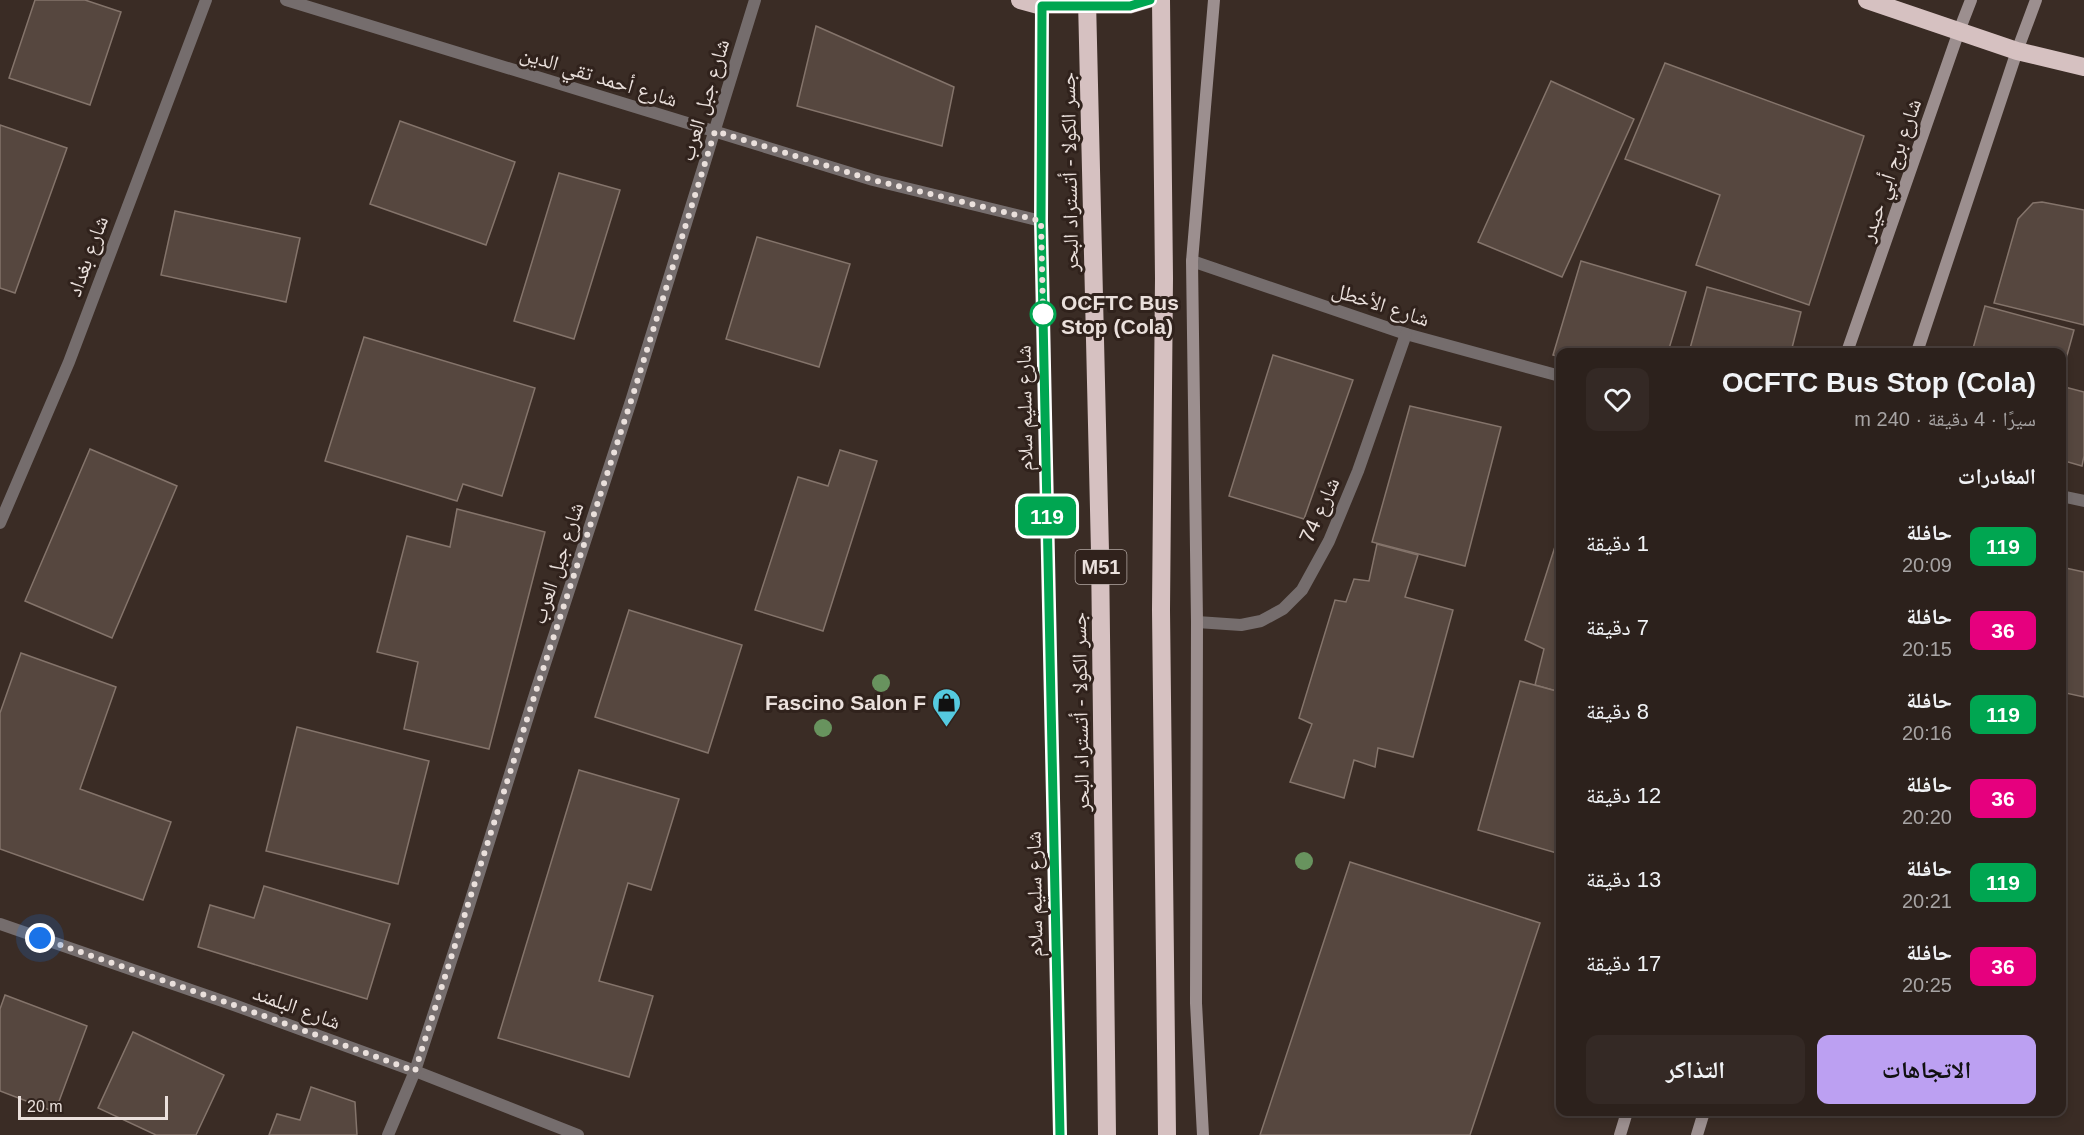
<!DOCTYPE html>
<html lang="ar">
<head>
<meta charset="utf-8">
<style>
  :root { --surface:#2c211c; --page:#342925; --text:#f1f3f6; --muted:#a6a3a3; --line:#483e3b; --accent:#bca0f2 }
  body { margin:0; font-family:Helvetica,"Noto Naskh Arabic",sans-serif; background:var(--page); color:var(--text); direction:rtl; height:100vh; display:flex; flex-direction:column; font-size:22px; white-space:nowrap }
  * { box-sizing:border-box; margin:0 }
  p { font-size:20px; color:var(--muted) }
  .icon { flex:none; width:33px; height:33px; fill:none; stroke:currentColor; stroke-width:2; stroke-linecap:round; stroke-linejoin:round }
  .map { position:relative; flex:1; overflow:hidden; direction:ltr }
  .drawer { position:absolute; left:1556px; top:348px; width:510px; height:768px; display:flex; flex-direction:column; background:var(--surface); border-radius:12px; box-shadow:0 3px 9px #0003,0 0 0 2px var(--line); direction:rtl }
  .drawer>* { flex:none }
  .badge { padding:0 12px; border-radius:9px; font-size:21px; line-height:39px }
  .scale { position:absolute; left:18px; bottom:15px; width:150px; box-sizing:border-box; padding-left:6px; border:3px solid #eae0dc; border-top:0; font-size:16px; line-height:21px; white-space:nowrap; color:#eae0dc; -webkit-text-stroke:4px #30221c; paint-order:stroke }
  .you { position:absolute; width:30px; height:30px; margin:-15px; border:4px solid #fff; border-radius:50%; background:#1a73e8; box-shadow:0 0 0 9px #1a73e833 }
  .map>.badge { position:absolute; translate:-50% -50%; box-shadow:0 0 0 3px #fff }
  h2 { padding:0 30px; font-size:22px; line-height:54px }
  .round { display:grid; place-items:center; flex:none; width:63px; height:63px; border-radius:12px; background:var(--page) }
  .head { display:flex; align-items:center; justify-content:space-between; height:102px; padding:0 30px }
  h1 { font-size:28px; font-weight:800; line-height:45px }
  .cta { display:flex; gap:12px; margin-top:auto; padding:12px 30px }
  .cta a { flex:1; height:69px; border-radius:12px; background:var(--accent); color:#111; font-size:24px; font-weight:800; line-height:69px; text-align:center }
  .cta a+a { background:var(--page); color:var(--text) }
  ul { padding:0; list-style:none }
  li { display:flex; align-items:center; gap:18px; height:84px; padding:0 30px }
  li div { flex:1 }
  li b { display:block; font-size:22px }
  li em { font-style:normal }
  li .badge { min-width:66px; font-weight:700; text-align:center }
  .map>svg:first-child { display:block }
</style>
</head>
<body>
<div class="map">
<svg width="2084" height="1135" viewBox="0 0 2084 1135">
  <rect width="100%" height="100%" fill="#3a2c25"/>
  <g fill="#56473f" stroke="#84746b" stroke-width="1.5">
    <path d="M35,0H85L121,12L90,105L9,78Z"/>
    <path d="M816,26L954,87L942,146L797,106Z"/>
    <path d="M1665,63L1864,136L1809,305L1696,265L1720,195L1625,159Z"/>
    <path d="M1551,81L1634,119L1562,277L1478,242Z"/>
    <path d="M400,121L515,162L486,245L370,204Z"/>
    <path d="M0,125L67,148L15,293L0,288Z"/>
    <path d="M559,173L620,190L574,339L514,321Z"/>
    <path d="M2042,202L2084,210V325L1994,303L2018,219L2033,203Z"/>
    <path d="M175,211L300,238L286,302L161,275Z"/>
    <path d="M757,237L850,264L819,367L726,339Z"/>
    <path d="M1581,261L1686,292L1668,352H1560V357L1553,355Z"/>
    <path d="M1707,287L1801,312L1791,352H1689Z"/>
    <path d="M1985,306L2074,330L2061,377V352H1972Z"/>
    <path d="M364,337L535,388L502,496L463,484L457,501L325,461Z"/>
    <path d="M1273,355L1353,380L1304,519L1229,496Z"/>
    <path d="M2061,386L2084,392V456L2082,466L2061,460Z"/>
    <path d="M1410,406L1501,427L1465,566L1372,542Z"/>
    <path d="M90,449L177,486L112,638L25,601Z"/>
    <path d="M840,450L877,461L823,631L755,610L798,477L828,486Z"/>
    <path d="M457,509L545,532L489,749L404,729L418,662L377,652L407,536L450,547Z"/>
    <path d="M1560,531V692L1535,685L1544,649L1525,640Z"/>
    <path d="M1377,544L1418,555L1405,597L1453,610L1413,757L1378,748L1375,767L1354,760L1344,798L1290,782L1312,724L1299,718L1335,600L1346,602L1354,579L1369,581Z"/>
    <path d="M2061,567L2084,572V697L2061,692Z"/>
    <path d="M629,610L742,645L708,753L595,717Z"/>
    <path d="M21,653L116,687L80,789L171,822L143,900L0,849V713Z"/>
    <path d="M1520,681L1560,692V854L1478,830Z"/>
    <path d="M297,727L429,761L398,884L266,851Z"/>
    <path d="M579,770L679,799L651,890L628,883L599,981L653,996L629,1077L498,1038Z"/>
    <path d="M1350,862L1540,923L1470,1135H1260Z"/>
    <path d="M264,886L390,924L367,999L198,947L210,905L254,918Z"/>
    <path d="M5,995L87,1026L55,1112L0,1091V1009Z"/>
    <path d="M133,1032L224,1075L196,1135H156L98,1108Z"/>
    <path d="M311,1087L355,1102L357,1135H269L277,1114L300,1120Z"/>
  </g>
  <g fill="none" stroke-linecap="round" stroke-linejoin="round">
    <g stroke="#756d6d" stroke-width="12">
      <path d="M286,0L873,180L1041,221"/>
      <path d="M1192,261L1406,334L1560,376"/>
      <path d="M2061,496L2084,501"/>
      <path d="M0,523L69,362L206,0"/>
      <path d="M1197,622L1241,625L1261,621L1283,609L1302,590L1329,541L1358,471L1406,334"/>
      <path d="M0,924L234,1005L415,1071L578,1135"/>
      <path d="M388,1135L415,1071L467,912L536,691L632,398L755,0"/>
    </g>
    <g stroke="#9c8f8f" stroke-width="12">
      <path d="M1042,6L1041,221L1060,1135"/>
      <path d="M1847,352L1959,31L1971,0"/>
      <path d="M1917,352L2017,51L2036,0"/>
      <path d="M1203,1135L1196,1003L1197,622L1192,261L1214,0"/>
      <path d="M1620,1135L1627,1112"/>
      <path d="M1697,1135L1704,1112"/>
    </g>
    <path stroke="#bba9a9" stroke-width="15" d="M1042,6H1130L1150,0"/>
    <g stroke="#d6c1c1" stroke-width="18">
      <path d="M1020,0L1042,6"/>
      <path d="M1087,0L1100,552L1107,1135"/>
      <path d="M1161,0L1164,278L1161,610L1167,1135"/>
      <path d="M1867,0L2017,51L2084,67"/>
    </g>
  </g>
  <g fill="#68935e">
    <circle cx="881" cy="683" r="9"/>
    <circle cx="823" cy="728" r="9"/>
    <circle cx="1304" cy="861" r="9"/>
  </g>
  <g fill="none" stroke-linecap="round" stroke-linejoin="round">
    <defs>
      <path id="line" d="M1060,1135L1041,221L1042,6H1130L1150,0"/>
    </defs>
    <use href="#line" stroke="#fff" stroke-width="14"/>
    <use href="#line" stroke="#00a651" stroke-width="9"/>
    <path stroke="#eae0dc" stroke-width="6" stroke-dasharray="0 10.8" d="M40,938L234,1005L415,1071L536,691L632,398L715,131L873,180L1041,221L1043,314"/>
  </g>
  <defs>
    <symbol id="shop-pin" viewBox="-11 -11 22 30"><path d="M0 17L-7.5 6A9.5 9.5 0 1 1 7.5 6Z" fill="#55cae0" stroke="#30221c"/><path d="M-5-2.5h2.3a2.7 3.5 0 0 1 5.4 0H5L5.5 6h-11ZM-1.5-2.5h3a1.5 2.3 0 0 0-3 0Z" fill="#111"/></symbol>
  </defs>
  <g fill-rule="evenodd">
    <use href="#shop-pin" x="930" y="686" width="33" height="45"/>
  </g>
  <circle fill="#fff" stroke="#00a651" stroke-width="3" cx="1043" cy="314" r="12"/>
  <g text-anchor="middle" dominant-baseline="central" stroke-width="6" stroke-linejoin="round" paint-order="stroke">
    <rect fill="#30221c" stroke="#b2a7a2" stroke-width="1.5" x="1075.5" y="550" width="51" height="34" rx="4.5"/>
    <g font-size="20" font-weight="bold" fill="#eae0dc">
      <text x="1101" y="567">M51</text>
    </g>
    <g font-size="21" fill="#eae0dc" stroke="#30221c">
      <text transform="translate(599 76) rotate(17)">شارع أحمد تقي الدين</text>
      <text transform="translate(704 100) rotate(-73)">شارع جبل العرب</text>
      <text transform="translate(1890 170) rotate(-71)">شارع برج أبي حيدر</text>
      <text transform="translate(1069 172) rotate(-91)">جسر الكولا - أتستراد البحر</text>
      <text transform="translate(87 256) rotate(-70)">شارع بغداد</text>
      <text transform="translate(1381 304) rotate(18)">شارع الأخطل</text>
      <text transform="translate(1024 408) rotate(-91)">شارع سليم سلام</text>
      <text transform="translate(1319 510) rotate(-66)">شارع 74</text>
      <text transform="translate(557 563) rotate(-72)">شارع جبل العرب</text>
      <text transform="translate(1080 712) rotate(-91)">جسر الكولا - أتستراد البحر</text>
      <text transform="translate(1034 894) rotate(-91)">شارع سليم سلام</text>
      <text transform="translate(297 1007) rotate(20)">شارع البلمند</text>
    </g>
    <g font-size="21" font-weight="bold" fill="#eae0dc" stroke="#30221c" text-anchor="start">
      <text x="1061" y="302">OCFTC Bus<tspan x="1061" dy="24">Stop (Cola)</tspan></text>
    </g>
    <g font-size="21" font-weight="bold" fill="#eae0dc" stroke="#30221c" text-anchor="end">
      <text x="926" y="702">Fascino Salon F</text>
    </g>
  </g>
</svg>
<div class="scale">20 m</div>
<div class="you" style="left:40px;top:938px"></div>
<b class="badge" style="left:1047px;top:516px;background:#00a651;color:#fff">119</b>
<section class="drawer">
<div class="head"><div><h1>OCFTC Bus Stop (Cola)</h1><p>سيرًا · 4 دقيقة · 240 m</p></div><a class="round"><svg class="icon" aria-label="heart" viewBox="0 0 24 24"><path d="M12 20l-8-8c-3-5 5-10 8-4 3-6 11-1 8 4z"/></svg></a></div>
<h2>المغادرات</h2>
<ul>
<li><span class="badge" style="background:#00a651;color:#fff">119</span><div><b>حافلة</b><p>20:09</p></div><em>1 دقيقة</em></li>
<li><span class="badge" style="background:#e6007e;color:#fff">36</span><div><b>حافلة</b><p>20:15</p></div><em>7 دقيقة</em></li>
<li><span class="badge" style="background:#00a651;color:#fff">119</span><div><b>حافلة</b><p>20:16</p></div><em>8 دقيقة</em></li>
<li><span class="badge" style="background:#e6007e;color:#fff">36</span><div><b>حافلة</b><p>20:20</p></div><em>12 دقيقة</em></li>
<li><span class="badge" style="background:#00a651;color:#fff">119</span><div><b>حافلة</b><p>20:21</p></div><em>13 دقيقة</em></li>
<li><span class="badge" style="background:#e6007e;color:#fff">36</span><div><b>حافلة</b><p>20:25</p></div><em>17 دقيقة</em></li>
</ul>
<div class="cta"><a>الاتجاهات</a><a>التذاكر</a></div>
</section>
</div>
</body>
</html>
